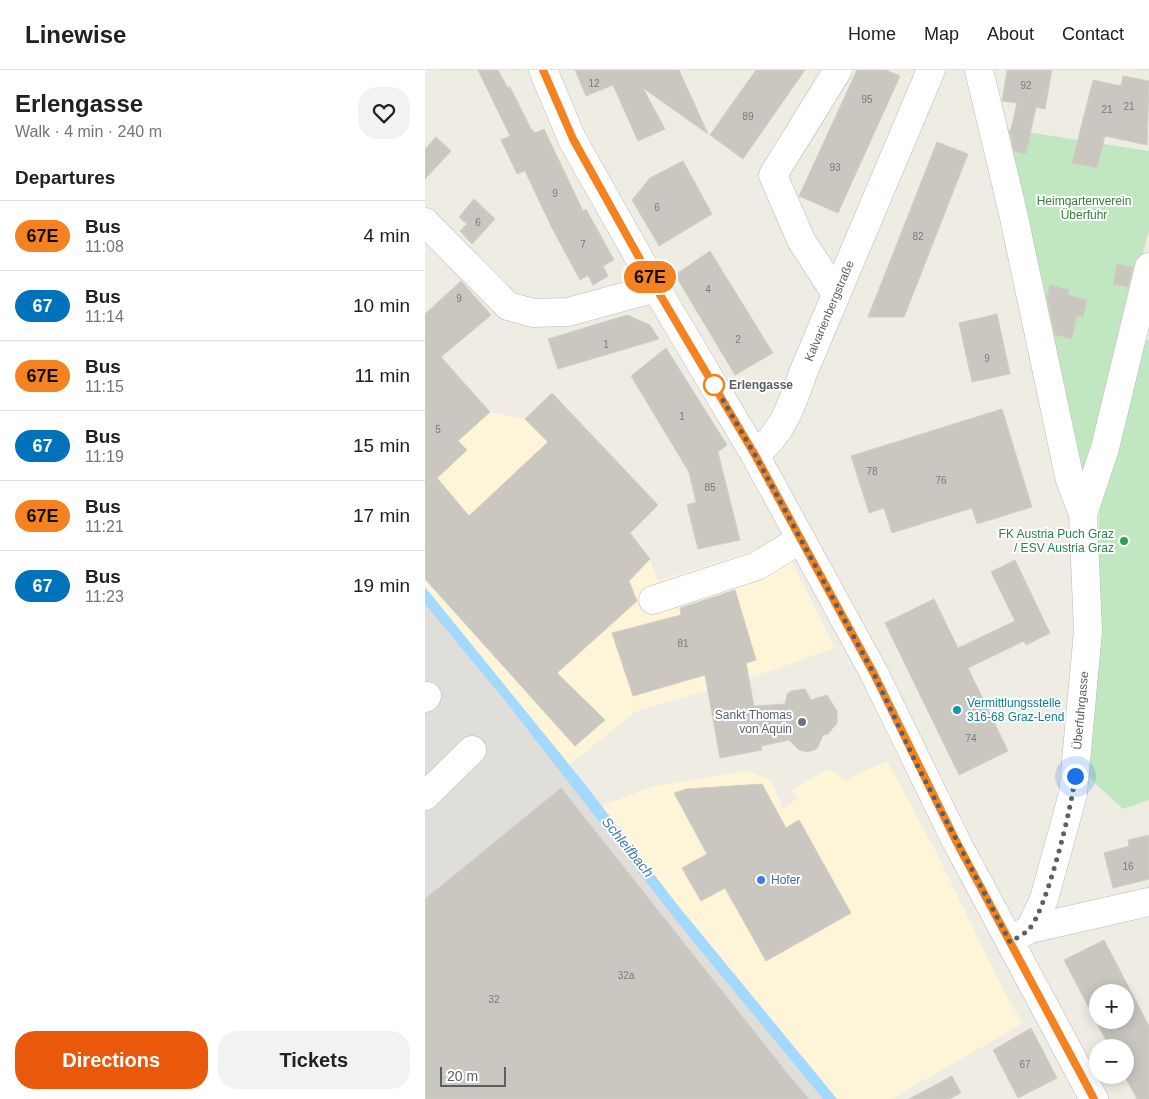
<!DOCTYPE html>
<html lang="en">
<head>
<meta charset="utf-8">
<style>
  :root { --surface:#fff; --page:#f2f2f2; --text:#202124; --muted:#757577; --line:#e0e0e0; --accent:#ea580c }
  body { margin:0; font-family:Helvetica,sans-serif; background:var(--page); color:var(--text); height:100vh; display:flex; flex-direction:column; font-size:19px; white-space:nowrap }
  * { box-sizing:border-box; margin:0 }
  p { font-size:16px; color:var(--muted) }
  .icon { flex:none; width:28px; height:28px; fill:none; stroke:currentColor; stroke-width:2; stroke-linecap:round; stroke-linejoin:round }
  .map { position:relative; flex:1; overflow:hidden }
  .drawer { display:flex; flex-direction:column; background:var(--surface); width:425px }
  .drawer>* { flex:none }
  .badge { padding:0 10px; border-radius:16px; font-size:18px; line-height:32px }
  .fabs { position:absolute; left:664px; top:914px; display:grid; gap:10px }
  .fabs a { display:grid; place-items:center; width:45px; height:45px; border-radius:50%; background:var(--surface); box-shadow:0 2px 12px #0003; font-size:25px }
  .scale { position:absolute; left:15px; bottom:12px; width:66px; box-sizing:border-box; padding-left:5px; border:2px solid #5c6065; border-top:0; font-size:14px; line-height:18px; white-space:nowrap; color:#5c6065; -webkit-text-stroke:4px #fff; paint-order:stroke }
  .you { position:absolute; width:25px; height:25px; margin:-12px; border:4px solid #fff; border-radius:50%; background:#1a73e8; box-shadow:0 0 0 8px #1a73e833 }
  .map>.badge { position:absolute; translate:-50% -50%; box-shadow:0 0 0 2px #fff }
  h2 { padding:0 15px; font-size:19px; line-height:45px }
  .round { display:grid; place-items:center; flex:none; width:52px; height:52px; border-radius:20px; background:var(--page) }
  .overview { display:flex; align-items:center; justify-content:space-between; height:85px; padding:0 15px }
  h1 { font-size:24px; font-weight:700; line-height:38px }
  .cta { display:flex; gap:10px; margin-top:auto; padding:10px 15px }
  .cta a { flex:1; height:58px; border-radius:20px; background:var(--accent); color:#fff; font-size:20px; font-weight:700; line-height:58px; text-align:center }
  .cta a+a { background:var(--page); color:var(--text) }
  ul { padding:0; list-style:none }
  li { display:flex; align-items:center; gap:15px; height:70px; padding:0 15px; border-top:1px solid var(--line) }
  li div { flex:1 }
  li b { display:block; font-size:19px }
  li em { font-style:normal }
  li .badge { min-width:55px; font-weight:700; text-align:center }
  header { display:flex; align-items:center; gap:30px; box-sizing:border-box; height:70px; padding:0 25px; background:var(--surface); border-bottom:1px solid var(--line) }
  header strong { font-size:24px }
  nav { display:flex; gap:28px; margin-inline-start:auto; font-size:18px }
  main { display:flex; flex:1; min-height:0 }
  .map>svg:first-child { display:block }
</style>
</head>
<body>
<header>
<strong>Linewise</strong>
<nav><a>Home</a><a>Map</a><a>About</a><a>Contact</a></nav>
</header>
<main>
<section class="drawer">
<div class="overview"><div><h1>Erlengasse</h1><p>Walk · 4 min · 240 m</p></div><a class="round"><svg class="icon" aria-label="heart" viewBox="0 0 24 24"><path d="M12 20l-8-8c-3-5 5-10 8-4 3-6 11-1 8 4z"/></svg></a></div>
<h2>Departures</h2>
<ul>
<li><span class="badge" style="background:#f58220;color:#111">67E</span><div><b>Bus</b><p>11:08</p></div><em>4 min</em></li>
<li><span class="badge" style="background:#0072bc;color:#fff">67</span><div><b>Bus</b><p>11:14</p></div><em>10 min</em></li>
<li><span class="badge" style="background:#f58220;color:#111">67E</span><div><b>Bus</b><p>11:15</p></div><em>11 min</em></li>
<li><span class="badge" style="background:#0072bc;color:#fff">67</span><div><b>Bus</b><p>11:19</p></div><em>15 min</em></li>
<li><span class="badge" style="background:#f58220;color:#111">67E</span><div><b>Bus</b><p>11:21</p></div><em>17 min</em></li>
<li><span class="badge" style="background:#0072bc;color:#fff">67</span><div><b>Bus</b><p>11:23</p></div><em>19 min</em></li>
</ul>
<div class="cta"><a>Directions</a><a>Tickets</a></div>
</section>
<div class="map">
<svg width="724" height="1029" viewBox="0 0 724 1029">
  <rect width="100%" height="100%" fill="#efece4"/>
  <g fill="#fef5d9">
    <path d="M127,323L233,435L205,463L225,489L233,511L357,472L410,578L336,604L210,642L144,695L0,518V337L65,342L100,349Z"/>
    <path d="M462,691L511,782L584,931L598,953L466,1029H412L254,837L177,736L229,716L322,701L346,710L358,739L373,728L367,720L403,699L421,710Z"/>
  </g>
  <path fill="#e0ded8" d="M0,534L81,632L398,1029H0Z"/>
  <g fill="#c1e7c0">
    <path d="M576,58L724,81V160L663,401H647Z"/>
    <path d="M724,270V730L698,739L660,704L669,597L675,421L717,271Z"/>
  </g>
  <path fill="#a3d9ff" d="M0,517L159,713L254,837L412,1029H398L258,859L81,632L0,534Z"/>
  <g fill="#cac7c1" stroke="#d3cec2" fill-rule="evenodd">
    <path d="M53,0H73L83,18L85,17L105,57L110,63L119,59L158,141L161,139L189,190L178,196L183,206L168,215L163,205L155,210L127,158L100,101L92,104L76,70L85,66Z"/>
    <path d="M150,0H254L283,64L218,18L240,59L213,71L188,15L161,26Z"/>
    <path d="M331,0H380L318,89L285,65Z"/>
    <path d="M432,0H461L475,6L413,143L374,126Z"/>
    <path d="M582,0H627L620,39L611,37L601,84L589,81L585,63L592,33L577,31Z"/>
    <path d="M698,6L724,11L722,75L680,66L672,98L647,93L668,10L696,16Z"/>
    <path d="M11,67L26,81L0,109V79Z"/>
    <path d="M512,72L543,84L479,247H443Z"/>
    <path d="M258,91L287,144L234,176L207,130L225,108Z"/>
    <path d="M49,129L70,149L47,174L35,161L42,154L34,147Z"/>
    <path d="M285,181L348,283L310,305L250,205Z"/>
    <path d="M692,194L708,197L703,217L688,214Z"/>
    <path d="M36,211L66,245L16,287L65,342L33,371L42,380L12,408L44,446L123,372L100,349L127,323L233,435L205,463L225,489L204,511L212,531L132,603L180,650L150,676L0,509V244Z"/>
    <path d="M625,215L644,220L643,225L662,230L658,247L652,246L647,269L630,265L622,227Z"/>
    <path d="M572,244L585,304L547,312L534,253Z"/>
    <path d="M202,245L225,255L234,269L133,299L123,269Z"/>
    <path d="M241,278L302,375L293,382L315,470L273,479L262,435L271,432L264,402L206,306Z"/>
    <path d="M577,339L607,437L552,454L547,438L467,463L459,438L444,443L426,386Z"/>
    <path d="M590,490L625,563L601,575L599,571L543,598L583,681L534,705L460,553L509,529L533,578L590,551L566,502Z"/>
    <path d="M310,520L331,590L321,593L329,636L360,634L362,624L366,621L380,619L386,630L402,625L412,641V653L403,664L398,665L393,677L389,680L382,682L374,680L364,670L336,676L337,680L295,688L280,605L208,626L187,563L256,545L255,538Z"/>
    <path d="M337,714L361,758L374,750L426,843L341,891L300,818L276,831L257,798L282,784L249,723L262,719Z"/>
    <path d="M136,718L366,1008L384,1029H0V829Z"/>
    <path d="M724,765V809L688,818L679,783L704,776L703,770Z"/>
    <path d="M679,870L724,956V1029H712L699,1005L700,978H685L639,890ZM672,922H700V950H672Z"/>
    <path d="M606,958L632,1008L593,1028L568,980Z"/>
    <path d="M527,1006L536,1023L524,1029H484Z"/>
  </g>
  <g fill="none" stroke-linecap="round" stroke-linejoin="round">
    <defs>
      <g id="minor">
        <path d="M118,0L147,69L231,218L330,385L449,603L531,771L669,1029"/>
        <path d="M554,0L588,143L645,410L658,444"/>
        <path d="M0,152L83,236L108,243L143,242L231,218"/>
        <path d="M411,224L376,170L348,105L413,0"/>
        <path id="s1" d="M330,385C357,364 367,335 378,303L506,0"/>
        <path d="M228,530L332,496L376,469"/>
        <path d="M0,628L2,626"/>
        <path d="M0,726L47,680"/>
        <path id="s2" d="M605,859L619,829L648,724L663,561L658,444L680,378L724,197"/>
        <path d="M595,865L605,859L724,832"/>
      </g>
    </defs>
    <use href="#minor" stroke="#b6babe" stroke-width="29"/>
    <use href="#minor" stroke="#fff" stroke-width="28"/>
  </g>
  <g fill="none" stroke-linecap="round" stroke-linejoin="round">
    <defs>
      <path id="line" d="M118,0L148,69L231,218L330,385L449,604L531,771L669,1029"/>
    </defs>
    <use href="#line" stroke="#fff" stroke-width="11"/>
    <use href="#line" stroke="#f58220" stroke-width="8"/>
    <path stroke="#5c6065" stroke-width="5" stroke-dasharray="0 9" d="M289,315L330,385L449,604L492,695L585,872C591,868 600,864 604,859C621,842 648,733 650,706"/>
  </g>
  <circle fill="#fff" stroke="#f58220" stroke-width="2.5" cx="289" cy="315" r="10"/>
  <circle fill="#2e9e5b" stroke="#fff" stroke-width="2" cx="699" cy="471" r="5"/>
  <circle fill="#0f9aa8" stroke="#fff" stroke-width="2" cx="532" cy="640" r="5"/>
  <circle fill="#6b7280" stroke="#fff" stroke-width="2" cx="377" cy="652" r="5"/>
  <circle fill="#3f7fe0" stroke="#fff" stroke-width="2" cx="336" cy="810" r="5"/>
  <g text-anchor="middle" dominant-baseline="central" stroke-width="4" stroke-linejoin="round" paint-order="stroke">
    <g font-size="10" fill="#787a7c">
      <text x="169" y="13">12</text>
      <text x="601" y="15">92</text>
      <text x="442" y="29">95</text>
      <text x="704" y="36">21</text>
      <text x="682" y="39">21</text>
      <text x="323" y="46">89</text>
      <text x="410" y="97">93</text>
      <text x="130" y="123">9</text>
      <text x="232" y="137">6</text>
      <text x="53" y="152">6</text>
      <text x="493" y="166">82</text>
      <text x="158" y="174">7</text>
      <text x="283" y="219">4</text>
      <text x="34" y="228">9</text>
      <text x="313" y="269">2</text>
      <text x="181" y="274">1</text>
      <text x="562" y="288">9</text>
      <text x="257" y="346">1</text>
      <text x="13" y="359">5</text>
      <text x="447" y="401">78</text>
      <text x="516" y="410">76</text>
      <text x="285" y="417">85</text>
      <text x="258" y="573">81</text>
      <text x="546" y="668">74</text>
      <text x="703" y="796">16</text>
      <text x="201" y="905">32a</text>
      <text x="69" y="929">32</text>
      <text x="600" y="994">67</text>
    </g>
    <g font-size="12" fill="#338435" stroke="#fff">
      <text x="659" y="131">Heimgartenverein<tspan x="659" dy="14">Überfuhr</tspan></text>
    </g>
    <g font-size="12" fill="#5c6065" stroke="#fff">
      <text stroke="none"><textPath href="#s1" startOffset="164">Kalvarienbergstraße</textPath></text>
      <text stroke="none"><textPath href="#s2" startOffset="226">Überfuhrgasse</textPath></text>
    </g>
    <g font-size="12" font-weight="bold" fill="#5c6065" stroke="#fff" text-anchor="start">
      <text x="304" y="315">Erlengasse</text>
    </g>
    <g font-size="12" fill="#27864d" stroke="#fff" text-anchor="end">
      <text x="689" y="464">FK Austria Puch Graz<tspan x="689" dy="14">/ ESV Austria Graz</tspan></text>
    </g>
    <g font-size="12" fill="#0d838f" stroke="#fff" text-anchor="start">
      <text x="542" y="633">Vermittlungsstelle<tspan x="542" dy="14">316-68 Graz-Lend</tspan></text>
    </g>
    <g font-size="12" fill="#5b616d" stroke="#fff" text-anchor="end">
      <text x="367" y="645">Sankt Thomas<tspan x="367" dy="14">von Aquin</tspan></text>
    </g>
    <g font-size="12" fill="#366cbe" stroke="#fff" text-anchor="start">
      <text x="346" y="810">Hofer</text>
    </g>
    <g font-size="14" font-style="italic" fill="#3e7ab3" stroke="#fff">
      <text transform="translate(203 777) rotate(51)">Schleifbach</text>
    </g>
  </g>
</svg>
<div class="fabs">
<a>+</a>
<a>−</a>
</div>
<div class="scale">20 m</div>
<div class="you" style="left:650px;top:706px"></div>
<b class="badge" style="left:225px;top:207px;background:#f58220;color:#111">67E</b>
</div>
</main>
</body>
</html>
